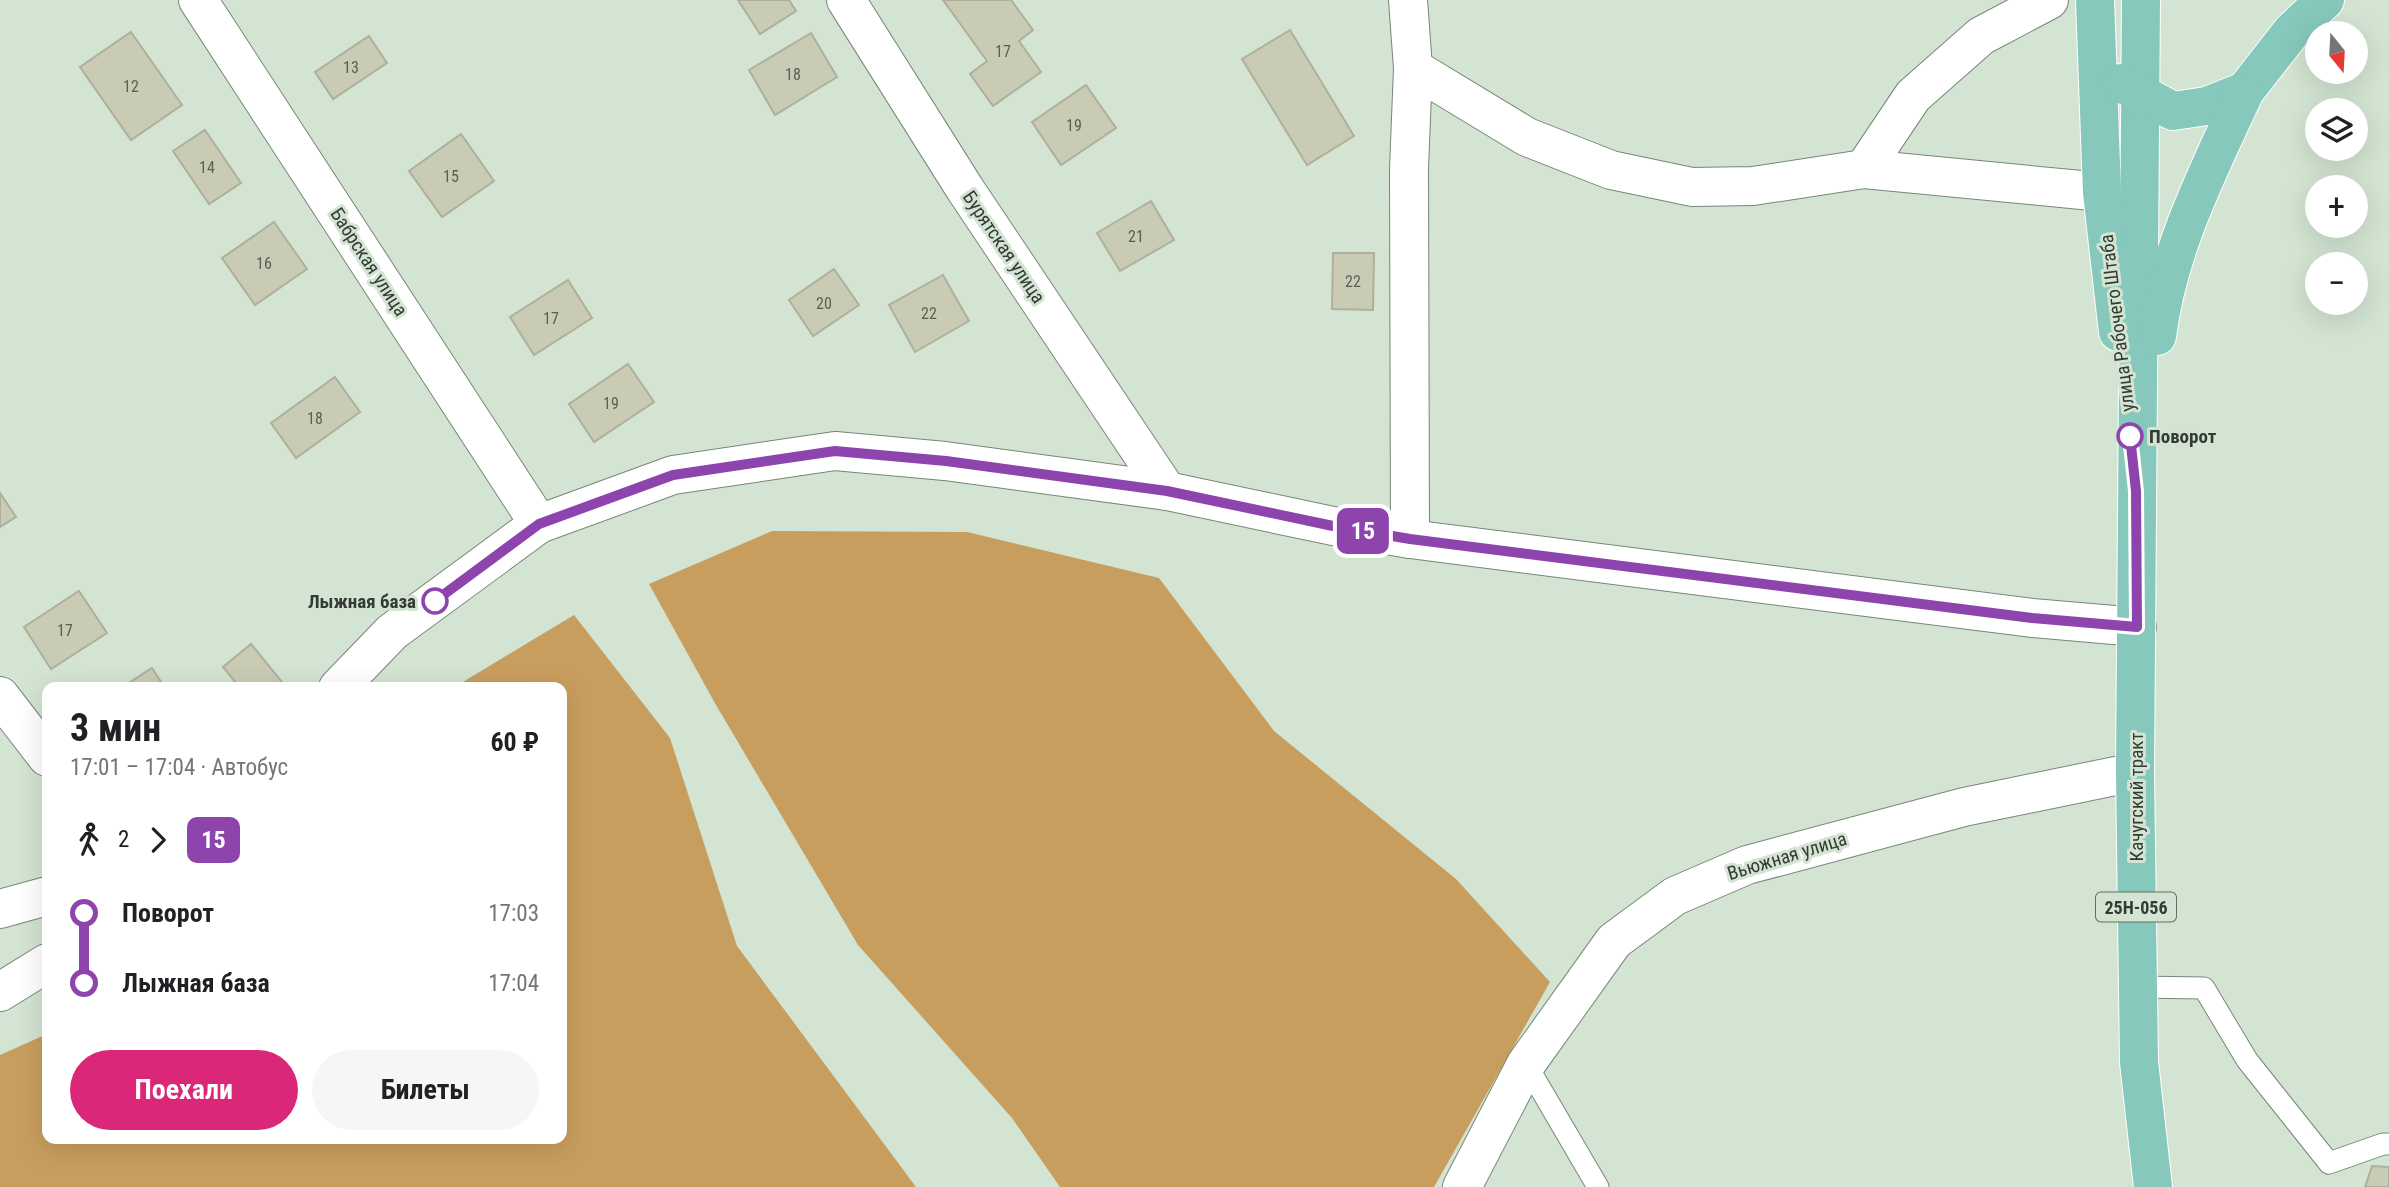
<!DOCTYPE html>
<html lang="ru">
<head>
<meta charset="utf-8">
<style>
  :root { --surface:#fff; --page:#f6f6f6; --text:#202124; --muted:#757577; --accent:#db2777 }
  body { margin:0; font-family:"Roboto Condensed",sans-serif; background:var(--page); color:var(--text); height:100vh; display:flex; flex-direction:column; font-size:26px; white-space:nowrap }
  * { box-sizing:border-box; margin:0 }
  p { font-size:23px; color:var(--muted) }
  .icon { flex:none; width:38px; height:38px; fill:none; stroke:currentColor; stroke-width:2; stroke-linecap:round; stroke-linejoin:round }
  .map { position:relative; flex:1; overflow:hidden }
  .panel { position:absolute; left:42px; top:682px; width:525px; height:462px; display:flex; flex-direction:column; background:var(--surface); border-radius:14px; box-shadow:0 7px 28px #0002 }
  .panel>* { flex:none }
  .badge { padding:0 14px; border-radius:10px; font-size:24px; line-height:46px }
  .needle { width:46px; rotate:162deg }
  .controls { position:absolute; left:2305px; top:21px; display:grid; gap:14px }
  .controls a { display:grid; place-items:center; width:63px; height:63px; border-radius:50%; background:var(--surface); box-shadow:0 7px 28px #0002; font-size:35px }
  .map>.badge { position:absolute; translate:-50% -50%; box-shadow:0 0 0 4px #fff }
  .legs { display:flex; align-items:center; gap:10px; height:77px; padding:0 28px; font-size:23px }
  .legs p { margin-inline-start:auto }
  .overview { display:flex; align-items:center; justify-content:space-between; height:119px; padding:0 28px }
  h1 { font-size:38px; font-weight:700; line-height:52px }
  .action { display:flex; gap:14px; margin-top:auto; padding:14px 28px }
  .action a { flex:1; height:80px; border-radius:42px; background:var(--accent); color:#fff; font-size:28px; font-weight:700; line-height:80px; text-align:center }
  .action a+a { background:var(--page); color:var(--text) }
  ul { padding:0 28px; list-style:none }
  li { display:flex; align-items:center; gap:24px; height:70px; font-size:26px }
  li i { display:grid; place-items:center; width:10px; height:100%; margin:0 9px; background:currentColor }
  li i::after { content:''; width:18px; height:18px; margin:-9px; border:5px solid; border-radius:50%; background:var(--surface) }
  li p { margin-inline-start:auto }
  li:first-child i { background:linear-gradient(#0000 50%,currentColor 0) }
  li:last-child i { background:linear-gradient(currentColor 50%,#0000 0) }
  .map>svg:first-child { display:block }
</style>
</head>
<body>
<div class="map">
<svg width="2389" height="1187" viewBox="0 0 2389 1187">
  <rect width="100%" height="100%" fill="#d3e4d2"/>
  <g fill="#c89e5e">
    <path d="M772,531L967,532L1159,578L1274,731L1456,879L1550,982L1434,1187H1060L1012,1118L858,945L716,705L649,584Z"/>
    <path d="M574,615L670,738L737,946L916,1187H0V1055L47,1034V1139H562V688H453Z"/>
  </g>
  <g fill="#c9cbb5" stroke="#afb09b" stroke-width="2">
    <path d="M738,0H789L796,11L760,34Z"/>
    <path d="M943,0H1011L1033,30L1019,41L1041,72L993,106L970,74L987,61Z"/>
    <path d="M1290,30L1354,136L1307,165L1242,59Z"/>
    <path d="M131,32L182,105L131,140L80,67Z"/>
    <path d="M811,33L837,77L775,115L749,70Z"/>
    <path d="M369,36L387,63L333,99L315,72Z"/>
    <path d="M1086,85L1116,128L1061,165L1032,122Z"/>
    <path d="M205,130L241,183L209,204L173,151Z"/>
    <path d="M461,134L494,181L442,217L409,171Z"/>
    <path d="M1151,201L1174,240L1120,271L1097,233Z"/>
    <path d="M274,222L307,269L255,305L222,258Z"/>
    <path d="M1333,253H1374L1373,310L1332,309Z"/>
    <path d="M834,269L859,305L813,336L789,300Z"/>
    <path d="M943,275L969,321L915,352L889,305Z"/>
    <path d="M568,280L592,318L534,355L510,317Z"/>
    <path d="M628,364L654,402L594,442L569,404Z"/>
    <path d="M335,377L360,412L296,458L271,423Z"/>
    <path d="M0,493L16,517L0,527Z"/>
    <path d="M79,591L107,633L51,669L24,627Z"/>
    <path d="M251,644L282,682L274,688H240L223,667Z"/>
    <path d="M152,668L165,688H121Z"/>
    <path d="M2372,1166L2389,1167V1187H2365Z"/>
  </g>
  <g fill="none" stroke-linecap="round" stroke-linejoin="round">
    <defs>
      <g id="lane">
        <path d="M2137,987L2204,988L2247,1060L2329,1163L2383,1144H2389"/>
        <path d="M1526,1064L1598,1187"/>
      </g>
      <g id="street">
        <path d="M198,0L539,524"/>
        <path d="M846,0L965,189L1167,491"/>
        <path d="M1408,0L1413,68L1409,169L1410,539"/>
        <path d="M1413,68L1527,137L1611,170L1692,187L1753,186L1864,169L2102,192"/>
        <path d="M1864,169L1913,96L1981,36L2049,0"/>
        <path d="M338,688L392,632L539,524L673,475L835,451L945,461L1167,491L1333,526L1410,539L2032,618L2137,627"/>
        <path d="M0,696L47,757"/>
        <path d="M0,909L47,896"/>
        <path d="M0,992L47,963"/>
        <path d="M1462,1187L1526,1064L1614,941L1675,896L1747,865L1964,807L2135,772"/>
      </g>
      <g id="primary">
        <path d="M2095,0L2102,192L2118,332"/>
        <path d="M2141,0L2135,772L2139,1062L2153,1187"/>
        <path d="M2121,83L2173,111L2207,106L2245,91L2292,31L2325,0"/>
        <path d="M2157,336C2168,248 2209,170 2245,91"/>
      </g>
    </defs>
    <use href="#lane" stroke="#778777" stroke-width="23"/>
    <use href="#street" stroke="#778777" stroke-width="40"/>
    <use href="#primary" stroke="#fff" stroke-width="40"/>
    <use href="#lane" stroke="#fff" stroke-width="21"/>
    <use href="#street" stroke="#fff" stroke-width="38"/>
    <use href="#primary" stroke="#87c8bc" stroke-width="38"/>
  </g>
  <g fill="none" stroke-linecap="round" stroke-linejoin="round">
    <defs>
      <path id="line-1" d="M435,601L539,524L673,475L835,451L946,461L1167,491L1333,526L1410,539L2032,618L2137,627L2136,491L2130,436"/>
    </defs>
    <use href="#line-1" stroke="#fff" stroke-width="16"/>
    <use href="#line-1" stroke="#8e44ad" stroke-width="10"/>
  </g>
  <g fill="#fff" stroke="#8e44ad" stroke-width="3.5">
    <circle cx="2130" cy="436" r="12"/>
    <circle cx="435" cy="601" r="12"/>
  </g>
  <g text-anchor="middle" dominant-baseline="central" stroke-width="6" stroke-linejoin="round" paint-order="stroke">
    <g font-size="16" fill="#595e54">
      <text x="1003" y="51">17</text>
      <text x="351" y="67">13</text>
      <text x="793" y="74">18</text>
      <text x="131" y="86">12</text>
      <text x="1074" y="125">19</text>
      <text x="207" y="167">14</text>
      <text x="451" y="176">15</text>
      <text x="1136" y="236">21</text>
      <text x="264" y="263">16</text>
      <text x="1353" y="281">22</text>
      <text x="824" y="303">20</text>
      <text x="929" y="313">22</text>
      <text x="551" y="318">17</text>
      <text x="611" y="403">19</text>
      <text x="315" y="418">18</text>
      <text x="65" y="630">17</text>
    </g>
    <rect fill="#d3e4d2" stroke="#646d63" stroke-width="2" x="2096" y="892.5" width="80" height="29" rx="5"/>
    <g font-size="18" font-weight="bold" fill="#343a34">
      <text x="2136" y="907">25Н-056</text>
    </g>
    <g font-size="19" fill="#343a34" stroke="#d3e4d2">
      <text transform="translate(1004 247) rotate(56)">Бурятская улица</text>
      <text transform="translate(369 262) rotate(57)">Бабрская улица</text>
      <text transform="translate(2117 323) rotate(-97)">улица Рабочего Штаба</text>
      <text transform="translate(2136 797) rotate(-90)">Качугский тракт</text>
      <text transform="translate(1787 856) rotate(-17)">Вьюжная улица</text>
    </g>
    <g font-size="19" font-weight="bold" fill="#343a34" stroke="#d3e4d2" text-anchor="start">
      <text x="2149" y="436">Поворот</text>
      <text x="416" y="601" text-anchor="end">Лыжная база</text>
    </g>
  </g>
</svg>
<div class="controls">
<a><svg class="needle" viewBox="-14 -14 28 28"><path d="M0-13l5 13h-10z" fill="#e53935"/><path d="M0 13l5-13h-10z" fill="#757577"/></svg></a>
<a><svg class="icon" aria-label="layers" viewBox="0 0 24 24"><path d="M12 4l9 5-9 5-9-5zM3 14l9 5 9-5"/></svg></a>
<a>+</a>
<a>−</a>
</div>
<b class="badge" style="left:1363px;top:531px;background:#8e44ad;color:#fff">15</b>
<section class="panel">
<div class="overview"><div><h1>3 мин</h1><p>17:01 – 17:04 · Автобус</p></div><b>60 ₽</b></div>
<div class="legs"><svg class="icon" aria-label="walk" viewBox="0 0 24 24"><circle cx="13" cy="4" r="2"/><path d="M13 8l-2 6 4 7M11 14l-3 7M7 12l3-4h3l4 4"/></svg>2<svg class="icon" aria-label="forward" viewBox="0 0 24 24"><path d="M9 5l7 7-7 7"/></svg><b class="badge" style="background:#8e44ad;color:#fff">15</b></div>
<ul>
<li><i style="color:#8e44ad"></i><b>Поворот</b><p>17:03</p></li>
<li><i style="color:#8e44ad"></i><b>Лыжная база</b><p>17:04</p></li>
</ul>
<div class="action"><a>Поехали</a><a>Билеты</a></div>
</section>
</div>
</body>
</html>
